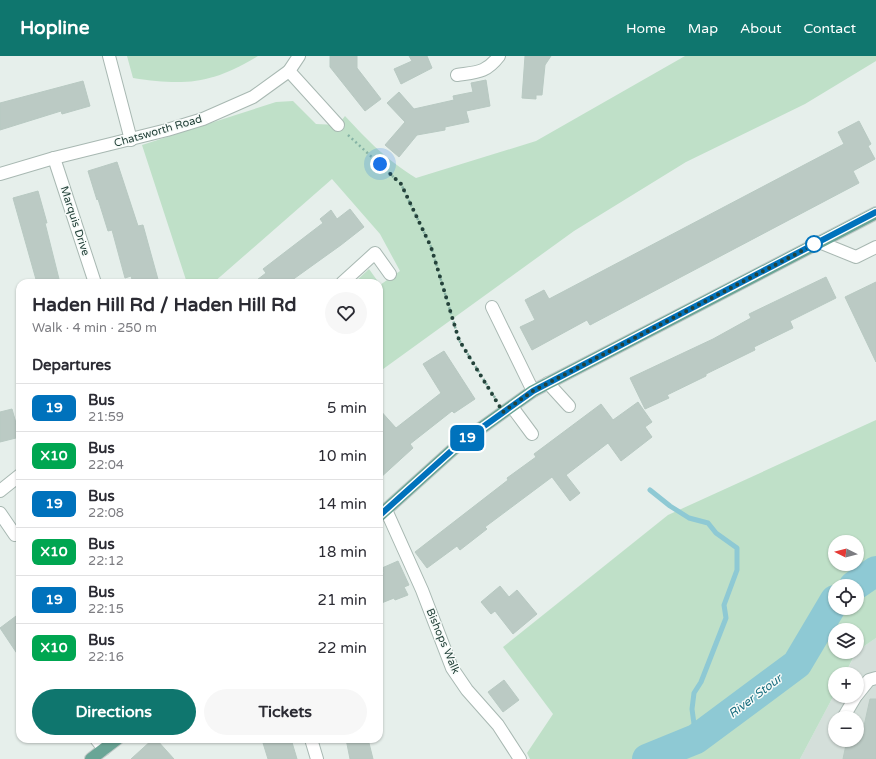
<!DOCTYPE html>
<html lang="en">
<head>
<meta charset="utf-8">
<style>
  :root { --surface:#fff; --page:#f7f7f7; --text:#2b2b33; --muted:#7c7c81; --line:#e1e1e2; --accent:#0f766e }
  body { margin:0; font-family:"Varela Round",sans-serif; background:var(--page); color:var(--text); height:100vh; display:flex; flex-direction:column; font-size:15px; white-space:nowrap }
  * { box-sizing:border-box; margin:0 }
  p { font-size:13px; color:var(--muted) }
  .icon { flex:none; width:22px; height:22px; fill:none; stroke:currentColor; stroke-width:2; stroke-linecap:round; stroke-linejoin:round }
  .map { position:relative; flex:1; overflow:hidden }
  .panel { position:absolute; left:16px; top:223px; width:367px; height:464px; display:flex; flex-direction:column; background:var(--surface); border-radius:12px; box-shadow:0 1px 3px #0004 }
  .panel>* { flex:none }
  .badge { padding:0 8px; border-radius:6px; font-size:14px; line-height:26px }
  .needle { width:26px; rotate:276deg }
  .tools { position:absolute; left:828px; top:479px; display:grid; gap:8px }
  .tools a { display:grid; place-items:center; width:36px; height:36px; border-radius:50%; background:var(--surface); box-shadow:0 1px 3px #0004; font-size:20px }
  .you { position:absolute; width:20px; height:20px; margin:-10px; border:3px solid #fff; border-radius:50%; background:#1a73e8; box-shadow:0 0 0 6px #1a73e833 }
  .map>.badge { position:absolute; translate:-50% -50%; box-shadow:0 0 0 2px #fff }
  h2 { padding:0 16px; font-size:15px; line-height:36px }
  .round { display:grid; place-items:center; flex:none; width:42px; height:42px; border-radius:21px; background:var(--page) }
  .headline { display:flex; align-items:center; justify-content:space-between; height:68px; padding:0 16px }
  h1 { font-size:19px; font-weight:800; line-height:30px }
  .primary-button { display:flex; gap:8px; margin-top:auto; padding:8px 16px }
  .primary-button a { flex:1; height:46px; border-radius:24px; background:var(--accent); color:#fff; font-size:16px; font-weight:800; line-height:46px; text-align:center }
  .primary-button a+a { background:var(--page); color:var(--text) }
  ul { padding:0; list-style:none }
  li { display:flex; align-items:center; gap:12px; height:48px; padding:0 16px; border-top:1px solid var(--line) }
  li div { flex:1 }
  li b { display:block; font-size:15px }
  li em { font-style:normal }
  li .badge { min-width:44px; font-weight:700; text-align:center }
  header { display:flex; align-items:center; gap:24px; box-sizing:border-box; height:56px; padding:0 20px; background:var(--accent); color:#fff }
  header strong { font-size:19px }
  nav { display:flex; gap:22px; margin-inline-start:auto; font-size:14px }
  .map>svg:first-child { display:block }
</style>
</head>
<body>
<header>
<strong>Hopline</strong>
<nav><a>Home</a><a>Map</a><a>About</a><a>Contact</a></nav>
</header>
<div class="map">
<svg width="876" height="703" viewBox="0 0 876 703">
  <rect width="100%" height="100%" fill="#e6efeb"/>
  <path fill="#d4dfda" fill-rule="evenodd" d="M876,582V703H800L835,637V640H857V618H845L857,595ZM835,662H857V684H835Z"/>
  <g fill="#bfe0c8" fill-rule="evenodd">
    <path d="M127,0H258C212,28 185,30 133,22Z"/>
    <path d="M685,0H876V5L805,48L686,106L574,175L379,316V227L380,229L400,215L380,178L332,123L213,227H187L142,89L276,46L293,45L316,68L338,69L345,60C369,86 386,103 416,122L536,85Z"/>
    <path d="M369,213L379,227H354Z"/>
    <path d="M876,364V582L857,595V574H835V596H856L845,618H835V637L800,703H530L527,697L553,658L503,591L668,459ZM835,486H857V508H835ZM835,530H857V552H835Z"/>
  </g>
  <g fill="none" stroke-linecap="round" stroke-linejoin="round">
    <path stroke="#8ec9d4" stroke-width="5" d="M650,434L670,450L689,462L708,467L716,477L737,492V514L724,549L726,562L701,626L694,637L692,653L696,683"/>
    <g stroke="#8ec9d4" stroke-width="30">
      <path d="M854,530L876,515"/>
      <path d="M647,703L696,683L797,608L835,544"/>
    </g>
  </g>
  <g fill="#bbcac4" stroke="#b8c9c2">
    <path d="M330,0H357V12L381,43L365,55L330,11Z"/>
    <path d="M409,0H427L432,12L401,28L394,13L412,5Z"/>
    <path d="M525,0H551L545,9L542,39H536V43L522,42Z"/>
    <path d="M486,24L490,50L466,55L469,66L445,71V74L417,79L399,101L385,89L405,66L387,47L399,36L414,53L454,44L453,40L473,36L471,27Z"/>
    <path d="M83,25L90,50L62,58L61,55L0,74V47Z"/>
    <path d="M859,65L871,88L868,90L875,103L853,115L859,127L590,269L587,264L532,294L520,271L535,264L525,244L544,234L549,243L844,88L838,76Z"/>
    <path d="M117,106L138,170L143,169L159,227H133L131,220L125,222L112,174L108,175L98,143L97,144L88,115Z"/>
    <path d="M38,135L47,167H45L60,227H37L13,142Z"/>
    <path d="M350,153L364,171L341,189L288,227H253L266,217L263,213L323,167L320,163L331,154L337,163Z"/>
    <path d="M826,221L836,242L790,265L793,272L754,291L755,294L706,318V320L667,339L669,342L645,353L630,322L713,283L751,262L749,258Z"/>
    <path d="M876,226V306L845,241Z"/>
    <path d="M444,295L475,343L454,357L452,355L410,388L413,392L379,423V353L396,372L441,337L423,308Z"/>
    <path d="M638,346L652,366L645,371L652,381L621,405L608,387L566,419L580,437L570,445L552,421L485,471L487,473L460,494L457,490L427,512L415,496L508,424L507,422L536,401L534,398L601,348L613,364Z"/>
    <path d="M12,353L20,381L0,386V356Z"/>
    <path d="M398,505L409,529L404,531L408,539L395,544L394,542L379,548V519L384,517L382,512Z"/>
    <path d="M500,530L509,541L517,534L537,558L513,578L495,555L491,558L481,546Z"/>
    <path d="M20,557V602L0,572Z"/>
    <path d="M504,624L519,644L503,656L488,636Z"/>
    <path d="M870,643H876V703H843L847,684H857V668L864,670Z"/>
    <path d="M153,683H156L174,703H131Z"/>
    <path d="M276,683H291L297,703H268L263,687Z"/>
    <path d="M346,683H368L373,703H350Z"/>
  </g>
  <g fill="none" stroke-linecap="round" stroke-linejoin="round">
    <defs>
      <g id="minor">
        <path d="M109,0L131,84"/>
        <path d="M289,15L338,69"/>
        <path d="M457,19C477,16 486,17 499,0"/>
        <path d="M54,102L95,227"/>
        <path d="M0,118L54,102L167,74L203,63L253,41L289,15L299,0"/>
        <path d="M819,186L856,201L876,191"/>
        <path d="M342,227L375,197L390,218"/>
        <path d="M492,251L533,335"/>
        <path d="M548,327L569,350"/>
        <path d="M512,351L532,378"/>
        <path d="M0,435L20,419"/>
        <path d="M386,454L422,534L452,612L467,634L498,669L520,703"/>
        <path d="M0,457L15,479"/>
        <path d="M857,639L869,624L876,622"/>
        <path d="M843,662L856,640"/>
        <path d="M96,683L104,693"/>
        <path d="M311,683L317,703"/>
      </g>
      <g id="major">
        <path d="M379,460L459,388L533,335L876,157"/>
        <path d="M91,703L117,683"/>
      </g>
    </defs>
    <use href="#minor" stroke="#a8b8b2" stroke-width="14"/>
    <use href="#major" stroke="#c2cac8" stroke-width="14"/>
    <path stroke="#86b3a5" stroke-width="2.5" stroke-dasharray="2 3" stroke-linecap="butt" d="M348,79L401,128L431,191L459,284L497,345"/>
    <use href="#minor" stroke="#fff" stroke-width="12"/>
    <use href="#major" stroke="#6aa596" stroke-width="12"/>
  </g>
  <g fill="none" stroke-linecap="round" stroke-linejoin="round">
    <defs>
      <path id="line" d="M379,460L459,388L533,335L876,156"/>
    </defs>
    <use href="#line" stroke="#fff" stroke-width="9"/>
    <use href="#line" stroke="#0072bc" stroke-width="6"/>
    <path stroke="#24423a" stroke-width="4" stroke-dasharray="0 7.2" d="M380,108L401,128L431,191L459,284L503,356L533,335L819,186L814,188"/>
  </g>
  <circle fill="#fff" stroke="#0072bc" stroke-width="2" cx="814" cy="188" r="8"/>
  <g text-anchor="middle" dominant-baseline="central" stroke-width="3" stroke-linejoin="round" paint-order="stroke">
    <g font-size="11" fill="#24423a" stroke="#f7fbf9">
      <text transform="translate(158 75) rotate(-16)">Chatsworth Road</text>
      <text transform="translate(75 165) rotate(72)">Marquis Drive</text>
      <text transform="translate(443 585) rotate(67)">Bishops Walk</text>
    </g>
    <g font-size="12" font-style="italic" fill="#1c6f80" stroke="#f7fbf9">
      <text transform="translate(755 640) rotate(-37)">River Stour</text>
    </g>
  </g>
</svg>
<div class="tools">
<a><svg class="needle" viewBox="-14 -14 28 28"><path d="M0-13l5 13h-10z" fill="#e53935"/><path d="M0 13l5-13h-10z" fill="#7c7c81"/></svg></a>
<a><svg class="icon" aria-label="locate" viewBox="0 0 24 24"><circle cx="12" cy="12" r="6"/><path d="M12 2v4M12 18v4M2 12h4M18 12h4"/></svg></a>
<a><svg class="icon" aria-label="layers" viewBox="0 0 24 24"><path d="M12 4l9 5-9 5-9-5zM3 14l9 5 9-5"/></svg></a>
<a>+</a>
<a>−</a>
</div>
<div class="you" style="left:380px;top:108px"></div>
<b class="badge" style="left:467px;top:382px;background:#0072bc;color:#fff">19</b>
<section class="panel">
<div class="headline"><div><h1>Haden Hill Rd / Haden Hill Rd</h1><p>Walk · 4 min · 250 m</p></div><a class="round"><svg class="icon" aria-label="heart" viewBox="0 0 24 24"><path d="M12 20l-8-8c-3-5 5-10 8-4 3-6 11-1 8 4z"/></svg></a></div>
<h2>Departures</h2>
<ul>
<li><span class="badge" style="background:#0072bc;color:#fff">19</span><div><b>Bus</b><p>21:59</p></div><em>5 min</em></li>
<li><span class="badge" style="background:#00a651;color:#fff">X10</span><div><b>Bus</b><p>22:04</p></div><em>10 min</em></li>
<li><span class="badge" style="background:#0072bc;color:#fff">19</span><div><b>Bus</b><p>22:08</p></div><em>14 min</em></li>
<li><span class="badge" style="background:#00a651;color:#fff">X10</span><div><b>Bus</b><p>22:12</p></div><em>18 min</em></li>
<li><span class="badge" style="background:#0072bc;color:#fff">19</span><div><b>Bus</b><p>22:15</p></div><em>21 min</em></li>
<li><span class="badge" style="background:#00a651;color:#fff">X10</span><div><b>Bus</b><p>22:16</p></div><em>22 min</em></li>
</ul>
<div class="primary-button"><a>Directions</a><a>Tickets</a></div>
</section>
</div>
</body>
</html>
